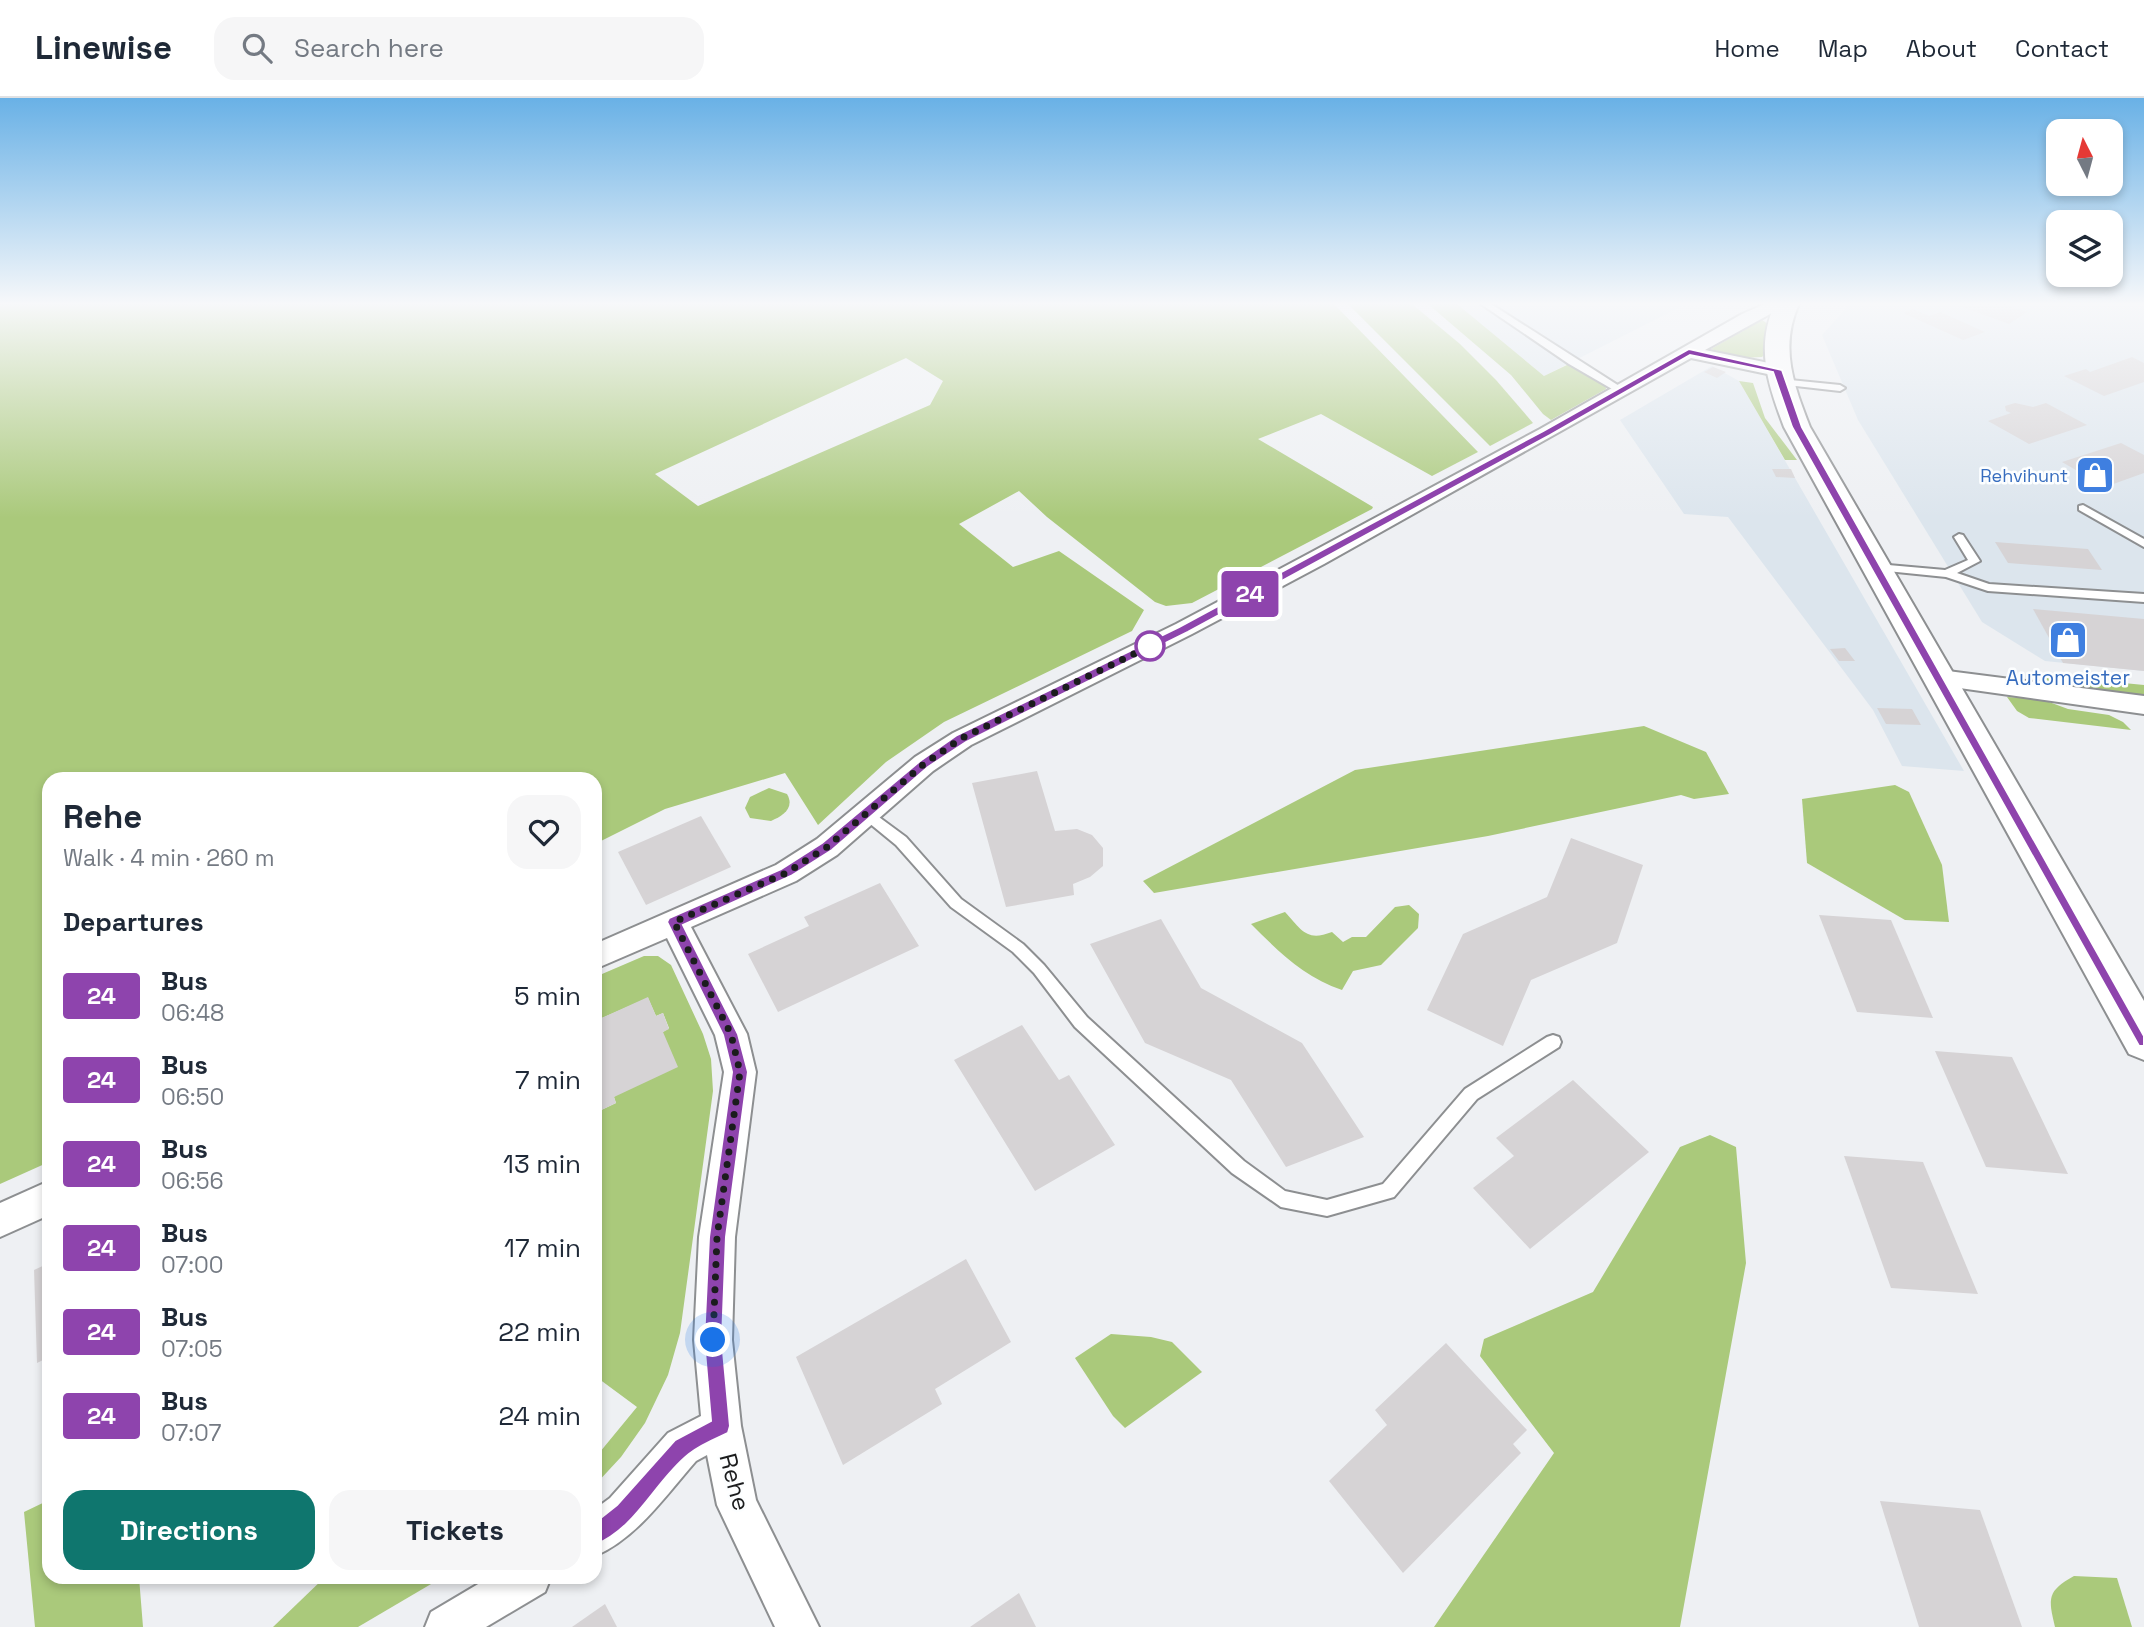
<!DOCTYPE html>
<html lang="en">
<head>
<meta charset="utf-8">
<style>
  :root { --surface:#fff; --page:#f6f6f7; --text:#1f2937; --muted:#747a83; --line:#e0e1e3; --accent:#0f766e }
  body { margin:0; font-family:"Space Grotesk",sans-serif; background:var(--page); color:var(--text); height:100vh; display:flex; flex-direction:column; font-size:26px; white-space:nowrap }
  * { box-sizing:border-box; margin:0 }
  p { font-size:23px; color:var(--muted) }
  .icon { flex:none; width:38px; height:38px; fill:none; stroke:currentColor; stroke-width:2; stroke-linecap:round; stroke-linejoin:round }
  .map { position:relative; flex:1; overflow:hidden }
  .sheet { position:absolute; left:42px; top:674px; width:560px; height:812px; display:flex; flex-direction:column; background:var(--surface); border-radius:21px; box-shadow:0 4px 10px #0003 }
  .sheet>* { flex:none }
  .badge { padding:0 14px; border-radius:5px; font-size:24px; line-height:46px }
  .needle { width:46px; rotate:354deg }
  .buttons { position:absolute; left:2046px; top:21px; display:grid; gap:14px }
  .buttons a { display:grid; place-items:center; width:77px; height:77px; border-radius:14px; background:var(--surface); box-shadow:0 4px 10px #0003; font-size:35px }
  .you { position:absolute; width:35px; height:35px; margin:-18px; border:5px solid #fff; border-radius:50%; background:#1a73e8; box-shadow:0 0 0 10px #1a73e833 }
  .map>.badge { position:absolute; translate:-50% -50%; box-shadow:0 0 0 4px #fff }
  h2 { padding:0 21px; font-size:26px; line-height:63px }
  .round { display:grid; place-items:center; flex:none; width:74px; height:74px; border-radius:21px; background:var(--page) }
  .overview { display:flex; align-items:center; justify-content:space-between; height:119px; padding:0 21px }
  h1 { font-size:33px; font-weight:700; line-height:52px }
  .action { display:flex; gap:14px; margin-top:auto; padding:14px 21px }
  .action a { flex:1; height:80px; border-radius:21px; background:var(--accent); color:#fff; font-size:28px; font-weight:700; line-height:80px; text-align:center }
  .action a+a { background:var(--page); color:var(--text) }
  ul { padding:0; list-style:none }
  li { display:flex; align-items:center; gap:21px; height:84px; padding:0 21px }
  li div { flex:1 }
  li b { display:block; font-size:26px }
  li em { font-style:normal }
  li .badge { min-width:77px; font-weight:700; text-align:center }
  header { display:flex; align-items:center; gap:42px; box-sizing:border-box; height:98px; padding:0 35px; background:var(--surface); border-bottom:2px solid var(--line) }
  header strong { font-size:33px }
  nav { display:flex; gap:38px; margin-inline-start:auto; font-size:24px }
  .search { width:490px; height:63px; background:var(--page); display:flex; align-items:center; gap:18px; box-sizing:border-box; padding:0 24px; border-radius:21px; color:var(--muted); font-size:26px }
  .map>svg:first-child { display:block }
</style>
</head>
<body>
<header>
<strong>Linewise</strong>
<div class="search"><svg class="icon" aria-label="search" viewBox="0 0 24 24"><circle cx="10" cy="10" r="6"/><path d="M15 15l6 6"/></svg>Search here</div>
<nav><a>Home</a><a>Map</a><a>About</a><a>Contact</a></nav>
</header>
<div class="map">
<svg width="2144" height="1529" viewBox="0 0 2144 1529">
  <rect width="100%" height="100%" fill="#eef0f3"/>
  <g fill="#dce5ed">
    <path d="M1457,206H1686L1544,278Z"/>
    <path d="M1850,206H2144V573L2045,563L1982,524L1858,322L1822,237Z"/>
    <path d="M1712,268L1739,283L1964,673L1902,668L1873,612L1728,419L1684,416L1620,322Z"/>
  </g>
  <g fill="#aac97b" fill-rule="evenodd">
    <path d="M0,206H1334L1478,354L1432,378L1321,316L1258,341L1373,409L1372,411L1192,505L1166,508L1155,504L1047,419L1019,393L959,426L1013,469L1059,453L1144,512L1132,533L944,624L886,664L818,727L785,675L665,711L595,746V681H49V1064L0,1086ZM906,260L943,283L930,307L698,408L655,376Z"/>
    <path d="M1348,206H1412L1460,246L1496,282L1533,325L1490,348Z"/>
    <path d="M1428,206H1457L1544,278L1569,266L1605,285L1606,291L1551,322L1543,316L1511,277Z"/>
    <path d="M1762,222L1768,226L1765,256L1762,259L1742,260L1711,251Z"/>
    <path d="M1739,283L1753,285L1765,320L1797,362H1785Z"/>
    <path d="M2042,577L2144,587V598L2050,585Z"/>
    <path d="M2007,599L2041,601L2068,611L2109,617L2123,624L2131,632L2029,620L2017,613Z"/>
    <path d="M1644,628L1706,654L1729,696L1694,701L1681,697L1488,738L1154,795L1143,783L1355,672Z"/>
    <path d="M1895,687L1909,694L1942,767L1949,824L1905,822L1807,765L1802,701Z"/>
    <path d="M769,690L787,696C795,710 783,718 771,723L750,720L745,710L750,699Z"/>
    <path d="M1409,807L1419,816L1418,830L1381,867L1353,873L1342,892C1304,879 1279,854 1251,826L1285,814C1302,832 1306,844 1332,834L1343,844L1352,839H1366L1395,809Z"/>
    <path d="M644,858H658L671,867L703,936L711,961L713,993L680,1235L668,1277L645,1325L621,1359L595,1387V1360L637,1309L595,1278V1015L616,1005L614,999L663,934L669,930L663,915L656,918L648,900L595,923V879Z"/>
    <path d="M1710,1037L1736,1049L1746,1165L1680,1529H1434L1554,1355L1480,1258L1484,1241L1593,1194L1680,1049Z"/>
    <path d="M1111,1236L1151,1239L1172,1244L1202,1274L1125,1330L1113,1318L1075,1260Z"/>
    <path d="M49,1402V1479H139L143,1529H35L24,1414Z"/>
    <path d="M2074,1478L2117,1480L2132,1529H2055C2048,1500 2047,1493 2074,1478Z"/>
    <path d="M325,1479H443L358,1529H273Z"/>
  </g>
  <g fill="#d6d3d5">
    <path d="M2004,206L2027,214L2009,226L1957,207Z"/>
    <path d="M1913,211L1929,218L1940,214L1985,234L1963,242L1903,215Z"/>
    <path d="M2132,259L2144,265V284L2104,298L2064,278L2086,271L2090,274Z"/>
    <path d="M1713,269L1726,274L1717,280L1704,274Z"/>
    <path d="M2015,305L2033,309L2046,305L2087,327L2029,346L1988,323L2011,315L2006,313L2005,308Z"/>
    <path d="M2121,345L2144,357V375L2105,389L2062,364Z"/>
    <path d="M1772,371H1791L1795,380L1776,379Z"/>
    <path d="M1995,444L2088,451L2102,472L2008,465Z"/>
    <path d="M2033,511L2144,521V573L2063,565Z"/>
    <path d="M1845,550L1855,563H1839L1830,551Z"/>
    <path d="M1877,610L1912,611L1921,627L1886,626Z"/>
    <path d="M1037,673L1055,733L1077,731L1092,737L1103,750V768L1090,779L1073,786L1074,797L1006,809L972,685Z"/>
    <path d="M701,718L731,769L646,807L618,754Z"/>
    <path d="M1571,740L1643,767L1617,845L1531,882L1503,948L1427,912L1463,836L1547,799Z"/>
    <path d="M880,785L919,848L778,914L748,856L809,828L804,819Z"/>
    <path d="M1819,817L1891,822L1933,920L1857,914Z"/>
    <path d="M1161,821L1201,890L1302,945L1364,1039L1286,1069L1231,982L1145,945L1090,846Z"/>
    <path d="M648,899L656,918L663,915L669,931L663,934L678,969L614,999L616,1005L595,1015V923Z"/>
    <path d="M1022,927L1059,982L1069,977L1115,1047L1035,1093L954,962Z"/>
    <path d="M1935,953L2012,959L2068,1076L1986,1069Z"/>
    <path d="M1573,982L1649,1054L1530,1151L1473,1090L1514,1058L1496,1040Z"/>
    <path d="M1844,1058L1923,1064L1978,1196L1891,1190Z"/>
    <path d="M966,1161L1011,1244L935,1291L942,1306L843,1367L796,1259Z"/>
    <path d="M49,1165V1259L37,1265L34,1172Z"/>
    <path d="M1446,1245L1527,1332L1513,1346L1521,1355L1403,1475L1329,1383L1387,1327L1375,1312Z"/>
    <path d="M1880,1403L1980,1412L2022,1529H1919Z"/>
    <path d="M1019,1495L1036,1529H970Z"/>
    <path d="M605,1506L617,1529H572Z"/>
  </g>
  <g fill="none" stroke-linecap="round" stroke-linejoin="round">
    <defs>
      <g id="lane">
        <path d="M1481,206H1491L1627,293L1619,295L1569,266Z"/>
        <path d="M1780,281L1840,287L1845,290L1840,293L1777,286L1775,284Z"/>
        <path d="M2083,407L2144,441V449L2079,412V408Z"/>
        <path d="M1959,436L1963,437L1980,463L1957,475L1989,486L2144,496V504L1988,493L1946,479L1877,472L1871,469L1877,466L1945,472L1968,462L1954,439Z"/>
        <path d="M868,711L906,739L961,801L1023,846L1044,867L1087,919L1244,1063L1285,1093L1327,1102L1383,1086L1465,991L1547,939L1553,937L1559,939L1561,944L1559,949L1477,1001L1394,1099L1327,1118L1281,1109L1232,1075L1075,929L1034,875L1013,854L951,809L896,747L863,720L861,716Z"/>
      </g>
      <g id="street">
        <path d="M1765,206H1788L1705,252L1784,268L1786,272L1784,276L1777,278L1691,260L1324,466L1192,536L971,647L933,673L837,757L796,783L691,829L747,936L756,974L735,1139L732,1242L741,1328L756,1402L819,1529H775L717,1407L707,1357L696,1363C666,1397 637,1440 595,1458V1411L610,1400L668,1335L701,1318L694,1242L699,1139L724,974L715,937L667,840L595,871V846L776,767L817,741L915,659L953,635L1176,526L1308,456L1540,331L1742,216Z"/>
        <path d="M1940,572L2144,598V616L1931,586L1928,580L1931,574Z"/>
        <path d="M49,1083V1117L0,1139V1105Z"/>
        <path d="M490,1479H551L545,1494L486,1529H425L431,1514Z"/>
      </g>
      <path id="secondary" d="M1775,206H1799C1779,249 1794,288 1810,329L2144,903V962L2129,956L1784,329C1768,287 1755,249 1775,206Z"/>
    </defs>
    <use href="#lane" stroke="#8d8f91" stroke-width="4"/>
    <use href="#street" stroke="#8d8f91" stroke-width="4"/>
    <use href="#secondary" stroke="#8d8f91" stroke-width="4"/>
    <use href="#lane" fill="#fff" fill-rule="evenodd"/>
    <use href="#street" fill="#fff" fill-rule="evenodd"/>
    <use href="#secondary" fill="#fff" fill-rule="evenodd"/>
  </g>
  <linearGradient id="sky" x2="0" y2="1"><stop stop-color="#69b1e6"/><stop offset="0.49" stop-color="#f7f8fa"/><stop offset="1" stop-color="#f7f8fa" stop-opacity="0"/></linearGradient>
  <rect width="2144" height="420" fill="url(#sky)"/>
  <path fill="#8e44ad" stroke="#fff" stroke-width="2" d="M1689,251L1782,272L1802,329L2144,938V948H2139L1792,329L1773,274L1690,257L1550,337L1188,534L966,644L928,669L832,752L791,778L683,827L738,936L748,974L726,1139L722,1242L730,1328L728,1335C715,1341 700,1347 689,1356C655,1383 637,1430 595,1447L588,1445L585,1437L588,1430L617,1407L675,1342L711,1323L704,1242L709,1139L732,974L723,937L667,824L669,820L781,771L822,745L920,663L957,637L1179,529L1543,333Z"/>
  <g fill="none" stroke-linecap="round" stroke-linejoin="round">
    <path stroke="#1b1c1d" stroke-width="7" stroke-dasharray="0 12.6" d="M713,1242L717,1139L740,974L731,936L674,824L786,775L827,749L924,666L962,640L1150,548"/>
  </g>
  <defs>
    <symbol id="shop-square" viewBox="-11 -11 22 22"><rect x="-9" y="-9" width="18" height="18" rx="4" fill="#3f7fe0" stroke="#fcfeff"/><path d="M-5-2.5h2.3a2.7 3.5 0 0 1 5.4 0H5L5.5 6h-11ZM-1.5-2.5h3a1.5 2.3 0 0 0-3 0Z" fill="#fff"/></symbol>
  </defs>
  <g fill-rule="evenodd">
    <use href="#shop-square" x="2073" y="355" width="44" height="44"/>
    <use href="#shop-square" x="2046" y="520" width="44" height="44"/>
  </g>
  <circle fill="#fff" stroke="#8e44ad" stroke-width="3.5" cx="1150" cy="548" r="14"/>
  <g text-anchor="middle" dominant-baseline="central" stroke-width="5" stroke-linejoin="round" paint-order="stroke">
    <g font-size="18" fill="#366cbe" stroke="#fcfeff" text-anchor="end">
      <text x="2068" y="377">Rehvihunt</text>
    </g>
    <g font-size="21" fill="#366cbe" stroke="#fcfeff">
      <text x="2068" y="579">Automeister</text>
    </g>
    <g font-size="24" fill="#1b1c1d" stroke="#fcfeff">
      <text transform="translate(735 1384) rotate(75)">Rehe</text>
    </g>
  </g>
</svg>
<div class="buttons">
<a><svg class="needle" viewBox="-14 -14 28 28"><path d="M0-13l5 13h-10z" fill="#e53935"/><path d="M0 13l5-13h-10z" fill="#747a83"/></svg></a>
<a><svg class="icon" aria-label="layers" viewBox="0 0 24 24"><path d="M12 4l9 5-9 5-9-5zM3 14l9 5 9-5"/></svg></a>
</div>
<div class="you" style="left:713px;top:1242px"></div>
<b class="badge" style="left:1250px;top:496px;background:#8e44ad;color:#fff">24</b>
<section class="sheet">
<div class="overview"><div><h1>Rehe</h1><p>Walk · 4 min · 260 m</p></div><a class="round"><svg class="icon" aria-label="heart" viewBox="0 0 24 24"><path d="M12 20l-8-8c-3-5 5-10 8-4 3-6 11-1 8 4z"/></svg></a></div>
<h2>Departures</h2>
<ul>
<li><span class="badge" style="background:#8e44ad;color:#fff">24</span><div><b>Bus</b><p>06:48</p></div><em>5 min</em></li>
<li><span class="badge" style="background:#8e44ad;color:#fff">24</span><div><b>Bus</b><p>06:50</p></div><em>7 min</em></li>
<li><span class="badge" style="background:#8e44ad;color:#fff">24</span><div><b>Bus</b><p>06:56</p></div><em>13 min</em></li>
<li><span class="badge" style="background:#8e44ad;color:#fff">24</span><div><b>Bus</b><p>07:00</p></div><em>17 min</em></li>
<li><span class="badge" style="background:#8e44ad;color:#fff">24</span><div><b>Bus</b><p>07:05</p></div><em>22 min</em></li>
<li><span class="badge" style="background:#8e44ad;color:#fff">24</span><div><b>Bus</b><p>07:07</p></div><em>24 min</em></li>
</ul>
<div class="action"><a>Directions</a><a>Tickets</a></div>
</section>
</div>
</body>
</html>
